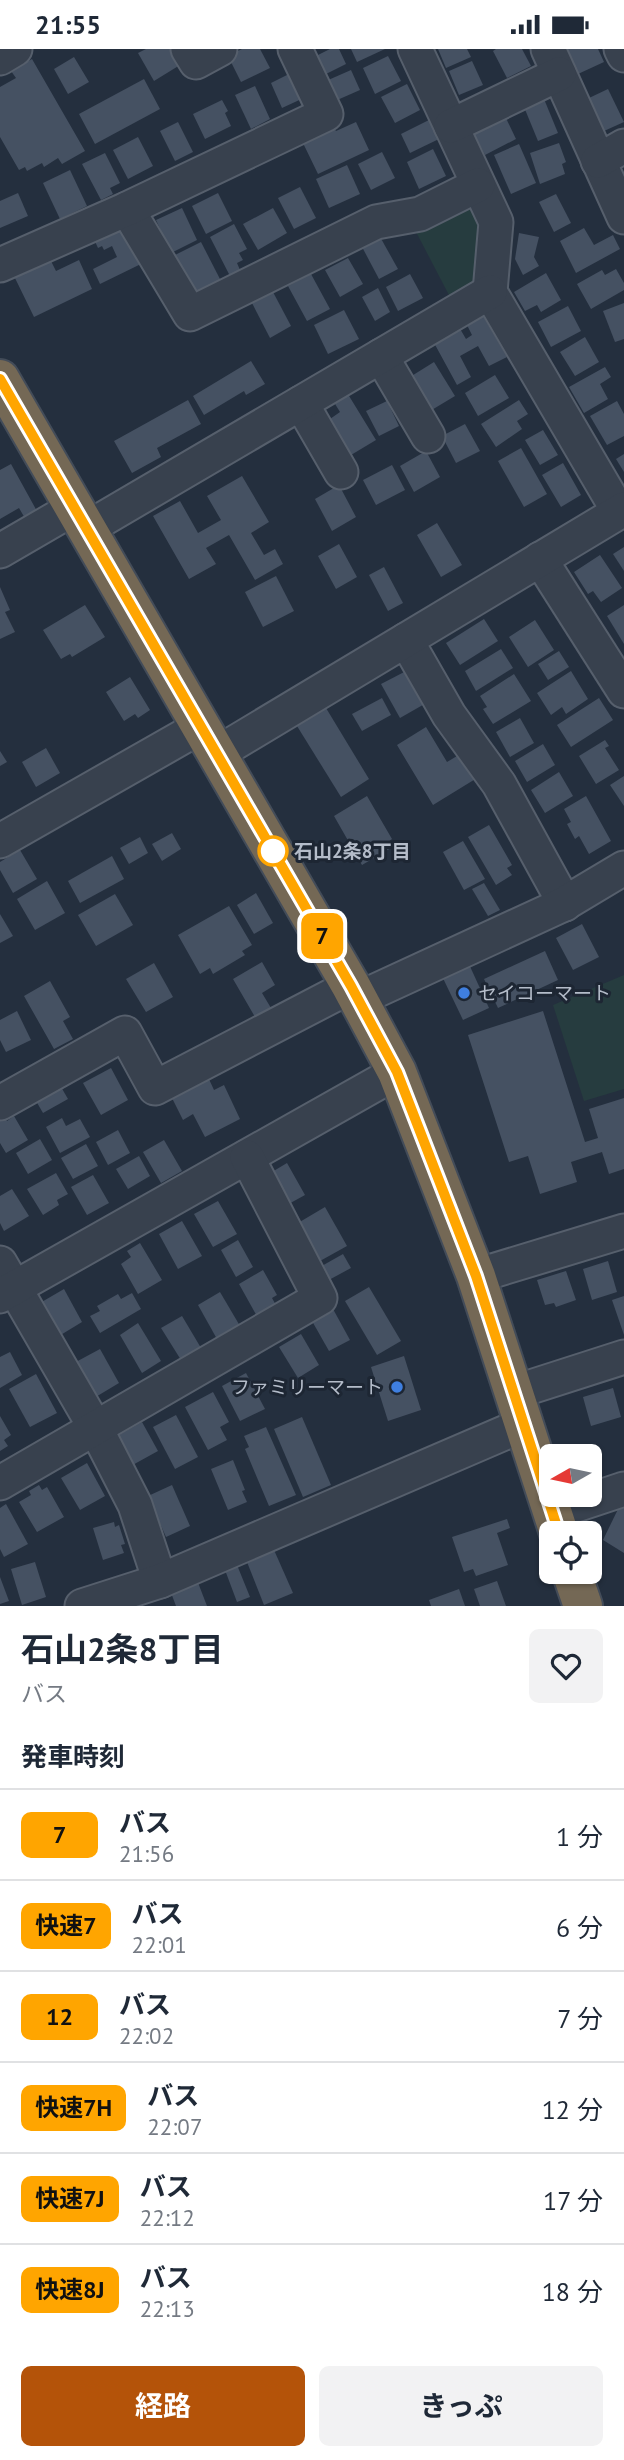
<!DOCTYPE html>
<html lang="ja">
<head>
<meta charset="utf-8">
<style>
  :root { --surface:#fff; --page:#f2f2f3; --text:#1f2937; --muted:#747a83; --line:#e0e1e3; --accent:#b45309 }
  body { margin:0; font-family:"PT Sans","Noto Sans JP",sans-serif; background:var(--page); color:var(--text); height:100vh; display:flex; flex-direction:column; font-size:26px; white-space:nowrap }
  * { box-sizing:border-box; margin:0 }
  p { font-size:23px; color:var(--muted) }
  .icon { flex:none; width:38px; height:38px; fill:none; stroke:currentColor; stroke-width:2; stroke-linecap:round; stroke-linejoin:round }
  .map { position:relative; height:1557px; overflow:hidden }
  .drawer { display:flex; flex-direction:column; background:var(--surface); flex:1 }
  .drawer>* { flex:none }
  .badge { padding:0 14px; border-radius:10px; font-size:24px; line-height:46px }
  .needle { width:46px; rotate:261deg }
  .fabs { position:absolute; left:539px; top:1395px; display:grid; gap:14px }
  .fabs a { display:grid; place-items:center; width:63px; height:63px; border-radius:10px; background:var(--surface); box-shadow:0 2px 5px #0004; font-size:35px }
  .map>.badge { position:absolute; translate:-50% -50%; box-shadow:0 0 0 4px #fff }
  h2 { padding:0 21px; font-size:26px; line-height:63px }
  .round { display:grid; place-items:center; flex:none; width:74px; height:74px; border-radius:10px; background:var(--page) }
  .summary { display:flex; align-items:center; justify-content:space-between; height:119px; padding:0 21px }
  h1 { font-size:33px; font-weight:700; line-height:52px }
  .primary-button { display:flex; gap:14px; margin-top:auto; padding:14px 21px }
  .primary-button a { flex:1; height:80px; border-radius:10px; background:var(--accent); color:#fff; font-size:28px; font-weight:700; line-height:80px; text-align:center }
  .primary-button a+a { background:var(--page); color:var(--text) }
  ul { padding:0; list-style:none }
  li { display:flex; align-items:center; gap:21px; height:91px; padding:0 21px; border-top:2px solid var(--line) }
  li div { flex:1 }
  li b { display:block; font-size:26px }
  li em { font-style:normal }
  li .badge { min-width:77px; font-weight:700; text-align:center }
  .status { display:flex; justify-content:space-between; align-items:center; height:49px; padding:0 35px; background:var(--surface); direction:ltr }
  .status svg { height:19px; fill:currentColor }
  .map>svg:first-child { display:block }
</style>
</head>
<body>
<div class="status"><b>21:55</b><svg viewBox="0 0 49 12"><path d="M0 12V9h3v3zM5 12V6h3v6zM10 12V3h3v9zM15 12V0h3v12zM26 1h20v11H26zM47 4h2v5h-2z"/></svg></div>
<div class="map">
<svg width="624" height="1557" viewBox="0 0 624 1557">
  <rect width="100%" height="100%" fill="#242f3e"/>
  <g fill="#263c3f">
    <path d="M467,155L483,183L474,232L470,242L451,250L414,179Z"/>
    <path d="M624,926V1040L584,1052L553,956Z"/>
  </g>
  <g fill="#455162">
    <path d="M146,0H171L180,16L154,32L138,4Z"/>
    <path d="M242,0H260L270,19L241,33L228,7Z"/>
    <path d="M330,0H339L346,15L326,25L316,7Z"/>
    <path d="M351,0H385L357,13Z"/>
    <path d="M438,0H467L471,8L446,19Z"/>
    <path d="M496,0H522L531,17L507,29L493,2Z"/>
    <path d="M567,0H598L604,13L578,25Z"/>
    <path d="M388,7L401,32L375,45L363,19Z"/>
    <path d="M74,8L89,33L68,45L54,20Z"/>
    <path d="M32,10L85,102L62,115L58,109L44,118L42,114L27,122L25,118L19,121L0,88V38L16,29L11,22Z"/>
    <path d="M472,12L483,36L459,46L449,22Z"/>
    <path d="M297,21L308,47L282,59L271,34Z"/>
    <path d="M351,21L360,41L335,52L326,32Z"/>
    <path d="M144,30L160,60L95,95L79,65Z"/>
    <path d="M407,35L420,61L395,74L381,48Z"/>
    <path d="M255,37L270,70L251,80L235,46Z"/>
    <path d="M608,40L624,73L604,82L589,49Z"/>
    <path d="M544,50L558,84L538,92L524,58Z"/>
    <path d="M222,51L228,62L225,64L231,77L205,90L193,65Z"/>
    <path d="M504,65L516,90L485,106L472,81Z"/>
    <path d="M431,70L441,89L410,104L401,85Z"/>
    <path d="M178,73L193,103L175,112L160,82Z"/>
    <path d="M356,73L369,101L318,125L302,92L333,77L336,82Z"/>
    <path d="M138,88L153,117L128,130L113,101Z"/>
    <path d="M559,94L566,113L562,115L565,125L540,135L530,104Z"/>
    <path d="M519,95L536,134L511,145L494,106Z"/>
    <path d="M433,100L446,127L419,140L407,113Z"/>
    <path d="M382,103L395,129L371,141L358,115Z"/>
    <path d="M105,104L120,134L110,139L113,145L101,151L82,115Z"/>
    <path d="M347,116L360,145L329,159L316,130Z"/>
    <path d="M70,121L87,157L60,170L43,134Z"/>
    <path d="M300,138L316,169L294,180L278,149Z"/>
    <path d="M18,144L28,167L0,179V152Z"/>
    <path d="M218,144L232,172L206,185L192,157Z"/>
    <path d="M556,145L571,174L554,183L539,153Z"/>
    <path d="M182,159L197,191L171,204L156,171Z"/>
    <path d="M273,159L287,184L258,201L243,175Z"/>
    <path d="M118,173L143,214L100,235L93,220L117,208L112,197L104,201L102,197L98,199L92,186Z"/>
    <path d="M234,175L247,200L239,204L243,211L237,214L240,221L230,227L210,188Z"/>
    <path d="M584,179L594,196L613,186L620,200L576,224L560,192Z"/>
    <path d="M519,184L539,188L534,208L539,217L523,226L515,210Z"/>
    <path d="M379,186L398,220L379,230L361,196Z"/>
    <path d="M201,193L221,232L193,246L173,207Z"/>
    <path d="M348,209L363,235L340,248L325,221Z"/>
    <path d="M50,210L56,222L79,211L92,240L34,268L14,227Z"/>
    <path d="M616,220L624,234V241L591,260L577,235L602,221L605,226Z"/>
    <path d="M546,224L561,251L541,263L537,256L525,262L514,243Z"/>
    <path d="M311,225L330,260L307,272L288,237Z"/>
    <path d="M410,225L423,249L398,262L386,238Z"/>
    <path d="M378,239L390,263L375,272L362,248Z"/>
    <path d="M273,243L291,277L270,289L252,254Z"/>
    <path d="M624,254V290L615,293L603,262Z"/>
    <path d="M568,257L581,282L551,298L538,273Z"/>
    <path d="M344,261L359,290L328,305L314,276Z"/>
    <path d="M482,265L507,308L489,317L478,297L460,307L471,328L457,336L433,292L459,278L466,290L472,286L466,274Z"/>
    <path d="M585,288L599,313L575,327L560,303Z"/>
    <path d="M251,312L265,335L246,346L244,342L204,366L193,347Z"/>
    <path d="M434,313L455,347L430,362L410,328Z"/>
    <path d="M605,318L611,328L600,335L608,350L584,364L569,338Z"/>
    <path d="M495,326L509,349L478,367L465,344Z"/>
    <path d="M346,342L376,391L351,406L330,370L340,363L332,350Z"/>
    <path d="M188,351L201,375L157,399L161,408L132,424L114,392Z"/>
    <path d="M519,351L528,365L517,372L522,380L496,398L481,375Z"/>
    <path d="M387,352L399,377L379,387L366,362Z"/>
    <path d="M617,352L624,365V387L607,396L590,367Z"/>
    <path d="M465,375L480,402L456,414L442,387Z"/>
    <path d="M543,381L558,406L540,416L525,391Z"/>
    <path d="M521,399L547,445L524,458L498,412Z"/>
    <path d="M426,402L440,428L414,443L400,417Z"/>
    <path d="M624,405V423L616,410Z"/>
    <path d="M563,414L581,446L561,458L542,426Z"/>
    <path d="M11,415L38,464L26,471L19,459L0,470V421Z"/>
    <path d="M392,416L405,441L376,456L363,431Z"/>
    <path d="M242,427L269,473L251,484L264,506L275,500L283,515L255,531L229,486L206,499L216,515L189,530L153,467L180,452L198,484L221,471L207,447Z"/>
    <path d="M339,436L356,468L332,482L315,450Z"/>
    <path d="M437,474L462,516L441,528L417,486Z"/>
    <path d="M339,495L357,528L336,540L318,507Z"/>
    <path d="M624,498V522L613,505Z"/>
    <path d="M600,506L622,539L601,553L593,542L588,545L574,523Z"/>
    <path d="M384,518L403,554L388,562L369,526Z"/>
    <path d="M276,527L294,562L263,578L245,543Z"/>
    <path d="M0,538L10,561L5,563L15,583L0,590Z"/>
    <path d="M85,556L105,588L72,608L70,605L61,610L43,581Z"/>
    <path d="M624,556V595L607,567Z"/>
    <path d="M484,570L498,592L460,616L446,594Z"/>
    <path d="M535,571L554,601L528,618L509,588Z"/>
    <path d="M501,600L513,619L476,642L465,622Z"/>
    <path d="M559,602L569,618L548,631L538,615Z"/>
    <path d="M410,620L428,653L400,669L381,635Z"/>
    <path d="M571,622L588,650L566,665L562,658L551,666L537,644Z"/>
    <path d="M514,625L531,652L493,675L483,660L487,658L480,647Z"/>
    <path d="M130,628L150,661L138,669L135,665L124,672L106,643Z"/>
    <path d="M382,649L391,666L362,682L352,665Z"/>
    <path d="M599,649L613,671L571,698L557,676Z"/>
    <path d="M326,659L369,730L341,748L297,677Z"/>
    <path d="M520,669L534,694L510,708L496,683Z"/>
    <path d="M426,678L447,713L462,704L477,729L433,756L397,696Z"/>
    <path d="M605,691L609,697L605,699L619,721L596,735L579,707Z"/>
    <path d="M543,695L555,716L527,733L515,712Z"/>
    <path d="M46,699L60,724L36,738L22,713Z"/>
    <path d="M0,702L7,713L0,717Z"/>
    <path d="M559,723L573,747L545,764L531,741Z"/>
    <path d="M624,727V757L610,736Z"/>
    <path d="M367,747L392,790L388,793L391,799L362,816L334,767Z"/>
    <path d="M586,747L611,792L589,805L579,787L575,790L567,775L571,773L564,760Z"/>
    <path d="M489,776L512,816L507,819L512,826L496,836L468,788Z"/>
    <path d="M172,784L181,800L162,812L152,795Z"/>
    <path d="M140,788L148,804L129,815L120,799Z"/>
    <path d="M463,792L485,830L464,841L443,803Z"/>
    <path d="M20,801L37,830L13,844L0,821V813Z"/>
    <path d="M112,807L124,830L80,854L68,832Z"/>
    <path d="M47,832L65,864L35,881L17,850Z"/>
    <path d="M484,834L500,861L488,867L472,840Z"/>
    <path d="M256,844L273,874L254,885L237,856Z"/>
    <path d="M115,845L133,876L96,897L78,866Z"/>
    <path d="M229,857L252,896L242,902L245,906L213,925L210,919L200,925L178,886Z"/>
    <path d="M0,865L13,887L0,894Z"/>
    <path d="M582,875L599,908L573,921L556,889Z"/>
    <path d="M545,902L558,931L498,959L484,930Z"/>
    <path d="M262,913L275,936L262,944L271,959L255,968L233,930Z"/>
    <path d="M468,913L489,959L463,971L441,925Z"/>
    <path d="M154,914L173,948L146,963L126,930Z"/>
    <path d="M50,932L70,968L63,972L73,990L54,1000L24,947Z"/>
    <path d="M17,962L31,991L6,1003L0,991V971Z"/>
    <path d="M543,962L585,1093L598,1089L589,1060L624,1049V1120L609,1125L602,1103L571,1113L577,1133L540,1145L528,1107L509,1113L468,986Z"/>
    <path d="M111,1019L128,1051L101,1066L83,1034Z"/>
    <path d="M208,1028L214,1041L224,1036L240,1070L205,1088L193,1065L183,1071L171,1047Z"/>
    <path d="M57,1031L68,1050L43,1064L32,1045Z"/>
    <path d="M3,1066L7,1072L14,1067L28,1091L6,1104L0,1094V1068Z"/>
    <path d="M62,1069L66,1077L80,1070L90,1088L60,1104L46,1078Z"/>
    <path d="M118,1081L130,1104L108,1116L96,1093Z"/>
    <path d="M40,1090L52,1111L28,1125L16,1104Z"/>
    <path d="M164,1091L182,1122L161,1134L143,1103Z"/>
    <path d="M86,1095L98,1117L73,1130L61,1109Z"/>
    <path d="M139,1107L150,1127L128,1140L116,1120Z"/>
    <path d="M287,1114L305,1146L285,1157L267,1126Z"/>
    <path d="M56,1124L68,1145L57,1151L59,1156L43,1166L27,1140Z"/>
    <path d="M93,1126L109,1154L87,1166L71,1138Z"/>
    <path d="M12,1140L29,1167L4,1182L0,1174V1147Z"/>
    <path d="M218,1152L237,1185L213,1198L194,1165Z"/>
    <path d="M325,1158L347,1197L320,1212L298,1174Z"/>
    <path d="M182,1172L202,1207L178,1220L159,1185Z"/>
    <path d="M238,1191L253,1218L236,1228L221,1201Z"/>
    <path d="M140,1194L162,1231L138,1245L121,1215L131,1208L127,1202Z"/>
    <path d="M343,1205L351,1219L327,1232L320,1218Z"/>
    <path d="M608,1212L617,1243L592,1251L583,1220Z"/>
    <path d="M263,1221L277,1246L272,1249L277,1258L258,1269L239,1235Z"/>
    <path d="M566,1222L576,1251L556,1258L554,1254L545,1256L537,1231Z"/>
    <path d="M369,1238L401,1292L377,1306L345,1252Z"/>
    <path d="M64,1240L82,1273L59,1287L40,1254Z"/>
    <path d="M220,1243L240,1277L217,1290L198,1256Z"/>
    <path d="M132,1244L141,1260L100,1284L90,1267L100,1262L97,1257L118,1245L121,1250Z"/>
    <path d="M624,1247V1286L612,1251Z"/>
    <path d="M333,1260L350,1291L329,1302L312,1272Z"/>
    <path d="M182,1267L201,1299L181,1311L161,1279Z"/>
    <path d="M138,1274L161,1312L142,1324L120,1286Z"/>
    <path d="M301,1285L319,1316L298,1329L279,1298Z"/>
    <path d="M100,1300L119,1334L94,1349L74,1314Z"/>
    <path d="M10,1303L22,1326L0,1339V1308Z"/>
    <path d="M404,1307L421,1361L388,1372L371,1318Z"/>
    <path d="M246,1324L265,1360L240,1372L222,1337Z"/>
    <path d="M36,1325L57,1364L30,1378L9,1340Z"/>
    <path d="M613,1339L621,1368L591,1377L583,1348Z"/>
    <path d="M213,1343L229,1373L220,1378L227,1391L208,1401L185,1358Z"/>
    <path d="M176,1366L198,1408L175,1420L153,1378Z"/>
    <path d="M0,1367L11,1386L4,1391L8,1397L0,1402Z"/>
    <path d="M302,1368L331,1436L303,1448L274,1380Z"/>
    <path d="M142,1373L158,1402L129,1418L114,1389Z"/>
    <path d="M266,1378L296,1446L269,1457L245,1400L249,1398L244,1387Z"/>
    <path d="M233,1411L245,1441L242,1442L247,1453L228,1461L211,1420Z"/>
    <path d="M87,1414L105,1447L80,1461L61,1429Z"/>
    <path d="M39,1436L42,1441L47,1438L64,1468L37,1483L19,1453L31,1446L29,1442Z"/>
    <path d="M172,1436L190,1477L166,1488L148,1447Z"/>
    <path d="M624,1453V1504L603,1491L621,1454Z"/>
    <path d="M6,1455L28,1495L4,1508L0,1500V1459Z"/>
    <path d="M507,1470L510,1479L497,1484L508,1516L476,1527L473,1520L464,1523L452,1488Z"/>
    <path d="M114,1473L115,1478L119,1476L125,1495L121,1496L124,1504L103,1511L93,1479Z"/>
    <path d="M274,1501L293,1544L264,1556L247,1513Z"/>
    <path d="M35,1513L46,1548L22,1556L11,1520Z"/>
    <path d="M237,1516L250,1548L237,1553L225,1521Z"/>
    <path d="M0,1528L9,1552L0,1555Z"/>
    <path d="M197,1531L207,1557H176L170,1541Z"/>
    <path d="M497,1532L506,1557H480L474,1540Z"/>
    <path d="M459,1540L465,1557H431L429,1551Z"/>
  </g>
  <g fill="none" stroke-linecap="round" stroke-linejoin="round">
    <defs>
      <g id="minor">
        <path d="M188,0L196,13L220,0"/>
        <path d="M415,0L496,173L490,243L619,463"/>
        <path d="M548,0L624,168"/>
        <path d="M621,0L624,6"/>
        <path d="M0,9L15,0"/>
        <path d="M451,77L559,25"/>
        <path d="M598,112L624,97"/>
        <path d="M127,160L190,265L376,173L420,165L478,136"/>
        <path d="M0,216L127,160L326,65L295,0"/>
        <path d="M381,307L428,387"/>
        <path d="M301,354L341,423"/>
        <path d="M86,480L490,243"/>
        <path d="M0,502L74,459"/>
        <path d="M540,510L624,642"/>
        <path d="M406,591L449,666L499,735L565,855"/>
        <path d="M216,705L624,460"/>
        <path d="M0,792L200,678"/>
        <path d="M358,950L562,856L624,819"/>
        <path d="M0,1054L125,984L155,1039L351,937"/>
        <path d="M0,1214L96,1380L135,1456L160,1532"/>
        <path d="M476,1227L624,1182"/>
        <path d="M0,1247L397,1023"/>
        <path d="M515,1343L624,1308"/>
        <path d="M0,1434L320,1249L247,1108"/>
        <path d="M552,1464L624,1440"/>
        <path d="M82,1557L160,1532L525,1375"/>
      </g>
      <g id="highway">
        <path d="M0,330L351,937L397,1023L476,1227L559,1484"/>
        <path d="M571,1522L583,1557"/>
      </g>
    </defs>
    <use href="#minor" stroke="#565f6c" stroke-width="37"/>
    <use href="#highway" stroke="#434c59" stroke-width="42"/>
    <use href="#minor" stroke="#38414e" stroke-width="33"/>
    <use href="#highway" stroke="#746855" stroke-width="38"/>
  </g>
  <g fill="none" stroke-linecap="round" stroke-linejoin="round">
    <defs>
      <path id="line" d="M0,330L351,937L397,1023L476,1227L559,1484"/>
    </defs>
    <use href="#line" stroke="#fff" stroke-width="16"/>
    <use href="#line" stroke="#ffa500" stroke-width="10"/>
  </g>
  <circle fill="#fff" stroke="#ffa500" stroke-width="3.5" cx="273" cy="802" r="14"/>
  <g fill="#3f7fe0" stroke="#1d2633" stroke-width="2.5">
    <circle cx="464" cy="944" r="7"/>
    <circle cx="397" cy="1338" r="7"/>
  </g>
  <g text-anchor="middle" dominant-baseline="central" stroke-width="6" stroke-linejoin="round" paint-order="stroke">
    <g font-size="19" font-weight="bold" fill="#b4bcc9" stroke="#1d2633" text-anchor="start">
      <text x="294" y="802">石山2条8丁目</text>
    </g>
    <g font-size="19" fill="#b4bcc9" stroke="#1d2633" text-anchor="start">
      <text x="478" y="944">セイコーマート</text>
      <text x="383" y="1338" text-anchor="end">ファミリーマート</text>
    </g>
  </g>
</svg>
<div class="fabs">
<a><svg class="needle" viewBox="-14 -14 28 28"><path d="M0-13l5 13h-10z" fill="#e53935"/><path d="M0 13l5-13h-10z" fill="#747a83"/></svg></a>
<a><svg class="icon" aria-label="locate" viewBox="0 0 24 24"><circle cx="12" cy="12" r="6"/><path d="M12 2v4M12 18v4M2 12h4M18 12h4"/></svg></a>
</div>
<b class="badge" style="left:322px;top:887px;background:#ffa500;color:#111">7</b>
</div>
<section class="drawer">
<div class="summary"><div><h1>石山2条8丁目</h1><p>バス</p></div><a class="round"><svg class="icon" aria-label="heart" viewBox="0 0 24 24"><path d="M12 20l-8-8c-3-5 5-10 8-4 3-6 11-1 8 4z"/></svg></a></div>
<h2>発車時刻</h2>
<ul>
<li><span class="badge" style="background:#ffa500;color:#111">7</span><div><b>バス</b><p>21:56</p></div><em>1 分</em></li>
<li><span class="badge" style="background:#ffa500;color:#111">快速7</span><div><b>バス</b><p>22:01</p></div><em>6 分</em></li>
<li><span class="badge" style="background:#ffa500;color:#111">12</span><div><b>バス</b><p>22:02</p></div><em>7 分</em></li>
<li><span class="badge" style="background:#ffa500;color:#111">快速7H</span><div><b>バス</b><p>22:07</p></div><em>12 分</em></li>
<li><span class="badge" style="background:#ffa500;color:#111">快速7J</span><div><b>バス</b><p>22:12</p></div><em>17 分</em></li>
<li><span class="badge" style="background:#ffa500;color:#111">快速8J</span><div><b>バス</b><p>22:13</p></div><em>18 分</em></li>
</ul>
<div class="primary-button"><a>経路</a><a>きっぷ</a></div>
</section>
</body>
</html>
